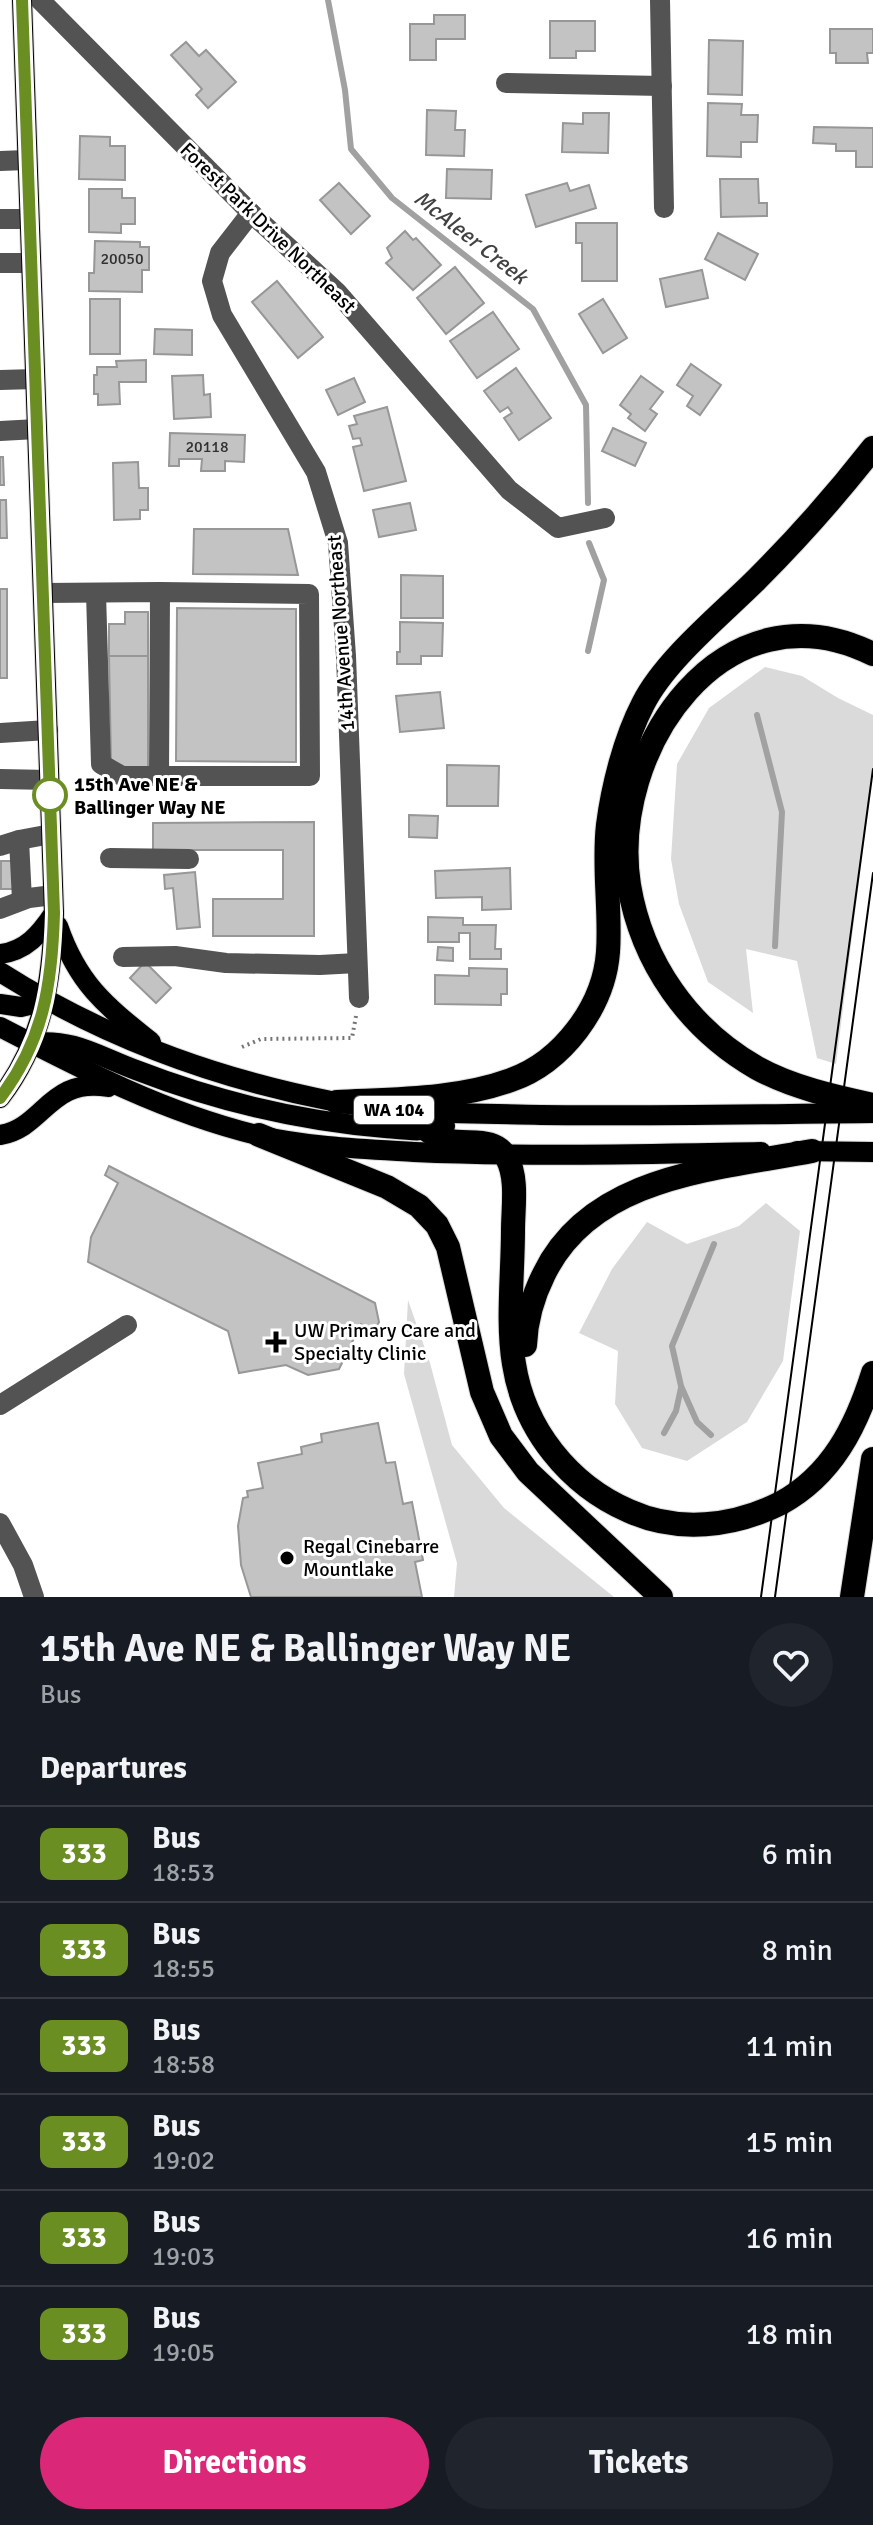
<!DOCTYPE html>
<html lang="en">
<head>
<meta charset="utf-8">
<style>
  :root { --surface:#171b24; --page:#20242c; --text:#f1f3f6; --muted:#9ea1a6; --line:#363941; --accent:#db2777 }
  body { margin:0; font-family:Signika,sans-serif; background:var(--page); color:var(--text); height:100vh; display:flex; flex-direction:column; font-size:30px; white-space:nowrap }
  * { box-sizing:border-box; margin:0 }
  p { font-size:26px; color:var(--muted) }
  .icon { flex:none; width:44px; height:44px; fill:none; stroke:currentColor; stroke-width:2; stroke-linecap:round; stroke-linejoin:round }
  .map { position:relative; height:1597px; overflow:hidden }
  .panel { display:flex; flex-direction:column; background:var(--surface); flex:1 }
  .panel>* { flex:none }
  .badge { padding:0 16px; border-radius:12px; font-size:28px; line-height:52px }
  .map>.badge { position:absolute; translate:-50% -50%; box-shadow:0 0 0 4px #fff }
  h2 { padding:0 40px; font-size:30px; line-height:72px }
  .round { display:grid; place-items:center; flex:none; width:84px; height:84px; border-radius:42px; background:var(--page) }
  .summary { display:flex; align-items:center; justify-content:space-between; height:136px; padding:0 40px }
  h1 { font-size:38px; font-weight:800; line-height:60px }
  .button { display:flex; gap:16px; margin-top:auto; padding:16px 40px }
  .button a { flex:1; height:92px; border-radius:48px; background:var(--accent); color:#fff; font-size:32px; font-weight:800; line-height:92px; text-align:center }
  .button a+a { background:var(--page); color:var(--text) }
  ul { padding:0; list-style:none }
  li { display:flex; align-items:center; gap:24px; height:96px; padding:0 40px; border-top:2px solid var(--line) }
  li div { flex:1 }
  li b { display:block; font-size:30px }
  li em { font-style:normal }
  li .badge { min-width:88px; font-weight:700; text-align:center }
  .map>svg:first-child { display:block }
</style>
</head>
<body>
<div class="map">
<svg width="873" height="1597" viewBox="0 0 873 1597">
  <rect width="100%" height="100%" fill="#fff"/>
  <g fill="#dadada">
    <path d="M765,667L802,676L838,698L873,715V770L836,1064L817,1058L797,961L746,949L753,1013L708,982L679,904L671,859L677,764L709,708Z"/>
    <path d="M766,1203L800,1231L783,1361L747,1422L687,1461L642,1448L615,1404L618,1351L579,1333L612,1269L647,1222L687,1244L739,1226Z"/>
    <path d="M408,1300L430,1363L452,1445L504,1508L614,1597H454L457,1563L404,1374Z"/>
  </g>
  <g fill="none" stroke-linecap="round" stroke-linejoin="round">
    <g stroke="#a1a1a1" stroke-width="6">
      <path d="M328,0L345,90L351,149L392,198L533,309L586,405L588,503"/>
      <path d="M588,651L604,580L589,543"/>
      <path d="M757,715L782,812L775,946"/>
      <path d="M664,1433L676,1411L681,1388"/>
      <path d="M711,1435L697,1422L681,1386L672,1346L714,1244"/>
    </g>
  </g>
  <g fill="#c3c3c3" stroke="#979797" stroke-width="2">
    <path d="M434,15H465V39H436V60H410V24H434Z"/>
    <path d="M550,21H595V51H576V58H550Z"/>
    <path d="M830,29H873V53H867L868,63H836V53H830Z"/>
    <path d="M709,40L743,41L742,95L708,94Z"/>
    <path d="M186,42L199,56L206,50L236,82L208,108L196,95L202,89L171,55Z"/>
    <path d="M708,103L742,104L741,115H758L757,142H741V157L707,156Z"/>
    <path d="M427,110L456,111L455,130H465L464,156L426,155Z"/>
    <path d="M583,113H609L608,153L562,152L563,123L583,124Z"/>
    <path d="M814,127L873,128V167H856V151H836V144L813,143Z"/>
    <path d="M80,136L110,137V146H125V180L79,179Z"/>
    <path d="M447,169L492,170L491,199L446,198Z"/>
    <path d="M720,179H758L759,203H767V216L721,217Z"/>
    <path d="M339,183L370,216L351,234L320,200Z"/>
    <path d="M567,183L570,191L589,185L596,208L536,227L526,195Z"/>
    <path d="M89,189H122V198H135V224H121V233L89,232Z"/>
    <path d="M576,223H617V281H582V243H576Z"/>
    <path d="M405,231L413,240L416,238L441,265L413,290L386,263L392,258L387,248Z"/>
    <path d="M718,233L758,254L745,280L705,259Z"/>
    <path d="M95,241L140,242V247H149V270H142V292L89,291V273H94Z"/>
    <path d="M455,267L484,303L446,334L417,298Z"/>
    <path d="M702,270L708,298L666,307L660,279Z"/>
    <path d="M277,281L323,337L298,358L252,302Z"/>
    <rect x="90" y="299" width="30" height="55"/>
    <path d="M603,299L627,338L603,353L579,314Z"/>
    <path d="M493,312L519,349L477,378L450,341Z"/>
    <path d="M155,329L192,330V355L154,354Z"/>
    <path d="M146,360V382H119L120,404L98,405V394H94V375H97V367H117L116,361Z"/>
    <path d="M691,364L721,385L700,415L687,406L693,396L677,385Z"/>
    <path d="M516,368L551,418L519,440L504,418L512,413L508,407L500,412L484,391Z"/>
    <path d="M203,375L204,395L210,394L211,417L174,419L172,376Z"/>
    <path d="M641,376L663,392L650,409L657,414L645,431L628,418L631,414L620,405Z"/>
    <path d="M354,378L365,402L338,415L326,390Z"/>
    <path d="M387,407L406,481L364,491L353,447L362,445L360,438L353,439L349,426L357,424L354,416Z"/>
    <path d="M613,428L646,443L635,466L602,451Z"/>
    <path d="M170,433L245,435L244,462L225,461V471H201L202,459H179V466H169Z"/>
    <path d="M0,457H3L4,485H0Z"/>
    <path d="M138,462L139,488H148V510H140V519L114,520L113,463Z"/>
    <path d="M0,500H6L7,538H0Z"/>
    <path d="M410,503L416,530L379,537L373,510Z"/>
    <path d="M194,529H288L298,575L193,574Z"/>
    <path d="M401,575L443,576V618H401Z"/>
    <rect x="0" y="589" width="7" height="89"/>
    <path d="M177,608L296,609V762L176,761Z"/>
    <path d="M125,612H148V656H109V624H125Z"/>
    <path d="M400,622L443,623L442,656H421V664H397V652H400Z"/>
    <path d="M109,656H148V770H128L111,762Z"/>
    <path d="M440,692L444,728L400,732L396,696Z"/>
    <path d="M447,765L499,766L498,806H447Z"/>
    <path d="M409,815L438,816L437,838L409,837Z"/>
    <path d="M314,822V936H213V899H283V850H153V823Z"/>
    <rect x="1" y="861" width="17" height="28"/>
    <path d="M510,868L511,909L482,910V897L436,898L435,871Z"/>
    <path d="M195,872L200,927L177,929L173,888L165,889L164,875Z"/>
    <path d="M428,917L463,918V925H496L495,949H501V959H470V933H459V942H428Z"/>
    <path d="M438,947L453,948V961L437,960Z"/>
    <path d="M145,962L171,988L156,1003L130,978Z"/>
    <path d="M469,968L507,969V994H501V1005L435,1004V975L469,976Z"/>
    <path d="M109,1166L375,1303L379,1322L374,1331L361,1324L339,1369L308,1375L286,1365L239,1373L228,1331L88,1262L91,1237L118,1183L105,1175Z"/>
    <path d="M378,1423L386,1463L395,1462L403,1504L412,1502L423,1560L415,1562L422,1597H251L241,1565L238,1526L243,1498L248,1497L247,1491L263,1488L258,1463L302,1454L301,1447L322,1442L321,1434Z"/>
  </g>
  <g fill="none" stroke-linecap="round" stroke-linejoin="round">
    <defs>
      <g id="major">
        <path d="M58,926C78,984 105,1005 151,1042"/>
        <path d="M0,954C26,951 40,934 54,913"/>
        <path d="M0,972C102,1037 217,1079 336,1102C404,1115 472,1113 541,1115C651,1116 762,1114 873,1113"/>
        <path d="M0,1004L21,1007L46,1001"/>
        <path d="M0,1027C83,1070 166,1113 257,1135C308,1147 363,1149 414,1152C530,1157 645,1154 761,1152"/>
        <path d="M32,1043C73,1038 98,1056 136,1070C216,1101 300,1121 385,1128C406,1130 425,1133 445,1126"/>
        <path d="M0,1098C43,1042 52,982 54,913L22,0"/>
        <path d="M0,1135C44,1128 49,1077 108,1087"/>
        <path d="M797,1151L873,1152"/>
      </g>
      <g id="highway">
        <path d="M873,654C724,580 608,749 629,885C642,963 689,1029 757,1068C791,1087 835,1097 873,1105"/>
        <path d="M337,1102C394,1099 456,1100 511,1080C562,1062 604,1007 608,952C611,910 603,867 608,825C613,786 625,739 643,704C665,660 722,614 757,579C798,538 837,494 873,448"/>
        <path d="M430,1132C435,1135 441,1139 446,1140C468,1146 493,1135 507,1158C518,1178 513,1208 513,1230C513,1273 507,1323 514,1364C524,1429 569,1485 629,1511C678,1533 733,1527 781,1503C832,1475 856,1427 873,1373"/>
        <path d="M259,1135L387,1187L419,1206L437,1225L448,1247L482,1392L501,1436L528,1472L661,1597"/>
        <path d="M525,1345C526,1320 533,1296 544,1274C592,1175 717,1169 812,1151"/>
        <path d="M852,1597L873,1459"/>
      </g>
    </defs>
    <use href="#major" stroke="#dbdbdb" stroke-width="22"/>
    <use href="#highway" stroke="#dbdbdb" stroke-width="26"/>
    <path stroke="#757575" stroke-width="4" stroke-dasharray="2 4" stroke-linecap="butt" d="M242,1047L261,1039L352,1038L356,1016"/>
    <g stroke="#535353" stroke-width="20">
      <path d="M40,0L251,213L337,292L509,490L558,528L605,518"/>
      <path d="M660,0L664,208"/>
      <path d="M506,83L662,86"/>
      <path d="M0,161L27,160"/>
      <path d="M251,213L220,253L212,281L222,315L316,472L338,543L346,656L359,998"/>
      <path d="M0,219H29"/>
      <path d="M0,263H31"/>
      <path d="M0,380L35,379"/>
      <path d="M0,431L37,429"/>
      <path d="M43,593L160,592L159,776H310L309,594L160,592"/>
      <path d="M96,593L101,764L122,776H159"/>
      <path d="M0,733L48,730"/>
      <path d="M0,779L49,780"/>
      <path d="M19,840L22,900"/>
      <path d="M0,846L19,840L51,834"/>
      <path d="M110,858L189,859"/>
      <path d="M0,909L29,898L53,895"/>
      <path d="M123,957L175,956L226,963L320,965L357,963"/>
      <path d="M0,1405L127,1325"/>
      <path d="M0,1523L23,1565L34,1597"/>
    </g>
    <use href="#major" stroke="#000" stroke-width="20"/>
    <use href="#highway" stroke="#000" stroke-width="24"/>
    <g stroke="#000" stroke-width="2">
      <path d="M761,1597L873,769"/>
      <path d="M775,1597L873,873"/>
    </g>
  </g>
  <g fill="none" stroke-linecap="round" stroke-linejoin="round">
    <defs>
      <path id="line" d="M0,1098C44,1040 52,984 54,913L22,0"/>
    </defs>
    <use href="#line" stroke="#fff" stroke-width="18"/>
    <use href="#line" stroke="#6b8e23" stroke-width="12"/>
  </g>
  <circle fill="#fff" stroke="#6b8e23" stroke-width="4" cx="50" cy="795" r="16"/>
  <g fill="#000" stroke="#fff" stroke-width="3">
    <path d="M272 1330h8v8h8v8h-8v8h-8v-8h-8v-8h8z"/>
    <circle cx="287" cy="1558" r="8"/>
  </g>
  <g text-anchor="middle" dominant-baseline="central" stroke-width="6" stroke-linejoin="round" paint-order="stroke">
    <g font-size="16" fill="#313131">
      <text x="122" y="259">20050</text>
      <text x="207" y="447">20118</text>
    </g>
    <rect fill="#fff" stroke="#4c4c4c" stroke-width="2" x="354" y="1096" width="80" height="28" rx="6"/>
    <g font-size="18" font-weight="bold" fill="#000">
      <text x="394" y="1110">WA 104</text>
    </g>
    <g font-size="20" fill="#000" stroke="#fff">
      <text transform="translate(268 228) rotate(44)">Forest Park Drive Northeast</text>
      <text transform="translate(341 633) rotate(-94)">14th Avenue Northeast</text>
    </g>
    <g font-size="20" font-weight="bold" fill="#000" stroke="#fff" text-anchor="start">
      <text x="74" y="784">15th Ave NE &amp;<tspan x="74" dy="23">Ballinger Way NE</tspan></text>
    </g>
    <g font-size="20" fill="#000" stroke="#fff" text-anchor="start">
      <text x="294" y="1330">UW Primary Care and<tspan x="294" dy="23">Specialty Clinic</tspan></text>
      <text x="303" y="1546">Regal Cinebarre<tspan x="303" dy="23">Mountlake</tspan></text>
    </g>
    <g font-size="22" font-style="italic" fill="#424242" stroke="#fff">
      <text transform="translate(471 237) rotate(38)">McAleer Creek</text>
    </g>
  </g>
</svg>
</div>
<section class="panel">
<div class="summary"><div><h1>15th Ave NE &amp; Ballinger Way NE</h1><p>Bus</p></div><a class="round"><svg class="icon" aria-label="heart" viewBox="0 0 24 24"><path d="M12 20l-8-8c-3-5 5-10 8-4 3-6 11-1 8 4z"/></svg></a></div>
<h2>Departures</h2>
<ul>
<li><span class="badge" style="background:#6b8e23;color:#fff">333</span><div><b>Bus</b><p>18:53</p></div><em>6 min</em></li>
<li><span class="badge" style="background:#6b8e23;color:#fff">333</span><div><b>Bus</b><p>18:55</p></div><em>8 min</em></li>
<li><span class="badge" style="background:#6b8e23;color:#fff">333</span><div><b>Bus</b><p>18:58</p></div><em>11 min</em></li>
<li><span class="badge" style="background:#6b8e23;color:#fff">333</span><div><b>Bus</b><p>19:02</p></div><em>15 min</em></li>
<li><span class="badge" style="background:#6b8e23;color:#fff">333</span><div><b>Bus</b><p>19:03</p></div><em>16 min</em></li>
<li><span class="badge" style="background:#6b8e23;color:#fff">333</span><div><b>Bus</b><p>19:05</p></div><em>18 min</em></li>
</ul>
<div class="button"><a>Directions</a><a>Tickets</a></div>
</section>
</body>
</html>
